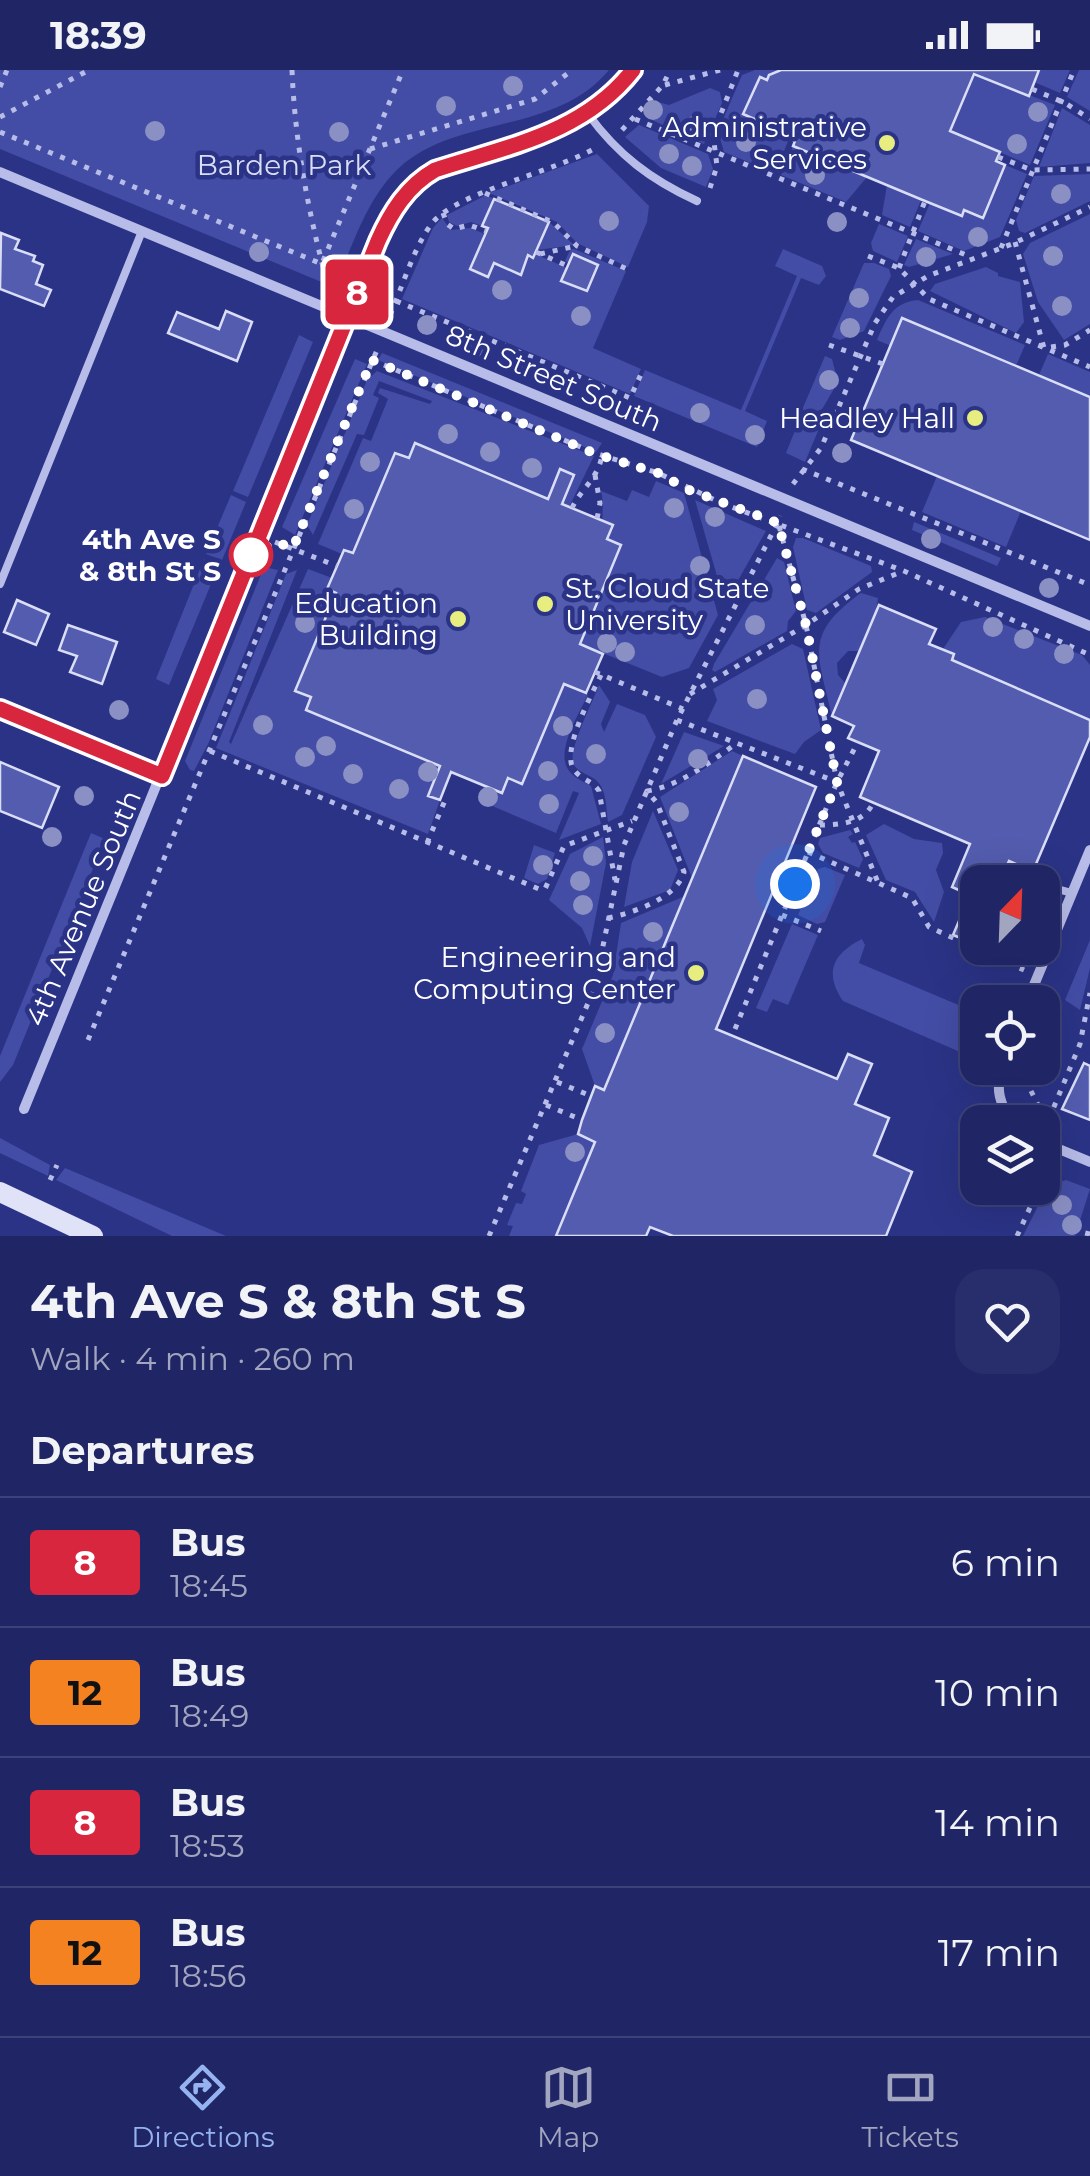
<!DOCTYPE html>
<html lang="en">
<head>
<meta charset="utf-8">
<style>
  :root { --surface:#202665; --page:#282e6b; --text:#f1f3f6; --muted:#a2a5bf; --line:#3d4379; --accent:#95b2f1 }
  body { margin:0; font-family:Montserrat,sans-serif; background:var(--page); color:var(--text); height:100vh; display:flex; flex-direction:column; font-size:38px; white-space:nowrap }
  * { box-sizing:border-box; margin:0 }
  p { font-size:32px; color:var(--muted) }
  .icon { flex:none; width:55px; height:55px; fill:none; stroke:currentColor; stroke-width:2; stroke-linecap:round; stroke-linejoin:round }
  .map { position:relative; height:1166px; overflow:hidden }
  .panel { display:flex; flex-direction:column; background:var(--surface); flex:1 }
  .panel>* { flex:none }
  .badge { padding:0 20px; border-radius:8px; font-size:35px; line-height:65px }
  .needle { width:65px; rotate:23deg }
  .controls { position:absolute; left:960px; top:795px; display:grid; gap:20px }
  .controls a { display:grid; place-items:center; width:100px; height:100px; border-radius:20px; background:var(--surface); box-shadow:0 10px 40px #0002,0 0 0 2px var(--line); font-size:50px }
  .you { position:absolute; width:50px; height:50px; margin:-25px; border:8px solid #fff; border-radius:50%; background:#1a73e8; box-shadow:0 0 0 15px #1a73e833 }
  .map>.badge { position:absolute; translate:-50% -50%; box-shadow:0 0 0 5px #fff }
  h2 { padding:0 30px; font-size:38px; line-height:90px }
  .round { display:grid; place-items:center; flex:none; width:105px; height:105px; border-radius:30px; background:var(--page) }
  .head { display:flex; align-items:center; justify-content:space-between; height:170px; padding:0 30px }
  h1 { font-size:48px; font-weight:700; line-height:75px }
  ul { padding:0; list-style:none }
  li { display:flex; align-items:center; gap:30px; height:130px; padding:0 30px; border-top:2px solid var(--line) }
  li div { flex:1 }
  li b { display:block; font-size:38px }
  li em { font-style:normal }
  li .badge { min-width:110px; font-weight:700; text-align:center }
  .status { display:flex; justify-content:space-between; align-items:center; height:70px; padding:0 50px; background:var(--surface); direction:ltr }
  .status svg { height:28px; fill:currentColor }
  .tabs { display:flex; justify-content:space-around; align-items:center; height:140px; border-top:2px solid var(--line); background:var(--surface); font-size:28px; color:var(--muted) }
  .tabs a { display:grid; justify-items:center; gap:5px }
  .tabs .selected { color:var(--accent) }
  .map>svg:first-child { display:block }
</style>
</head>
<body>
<div class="status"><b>18:39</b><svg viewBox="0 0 49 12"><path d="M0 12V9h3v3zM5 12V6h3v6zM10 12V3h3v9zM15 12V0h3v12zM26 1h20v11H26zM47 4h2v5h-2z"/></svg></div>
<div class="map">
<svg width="1090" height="1166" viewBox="0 0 1090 1166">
  <rect width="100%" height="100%" fill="#2b3387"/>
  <g fill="#434da5">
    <path d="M0,0H609C555,65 458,45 400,97C369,125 355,169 339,206L333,210L319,211L0,79Z"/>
    <path d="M755,0H781L769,5L767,10L759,7L744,44L759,51L758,55L789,69L775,103L724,82L718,61L742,5Z"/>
    <path d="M1039,0H1070L1060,23L1034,12Z"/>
    <path d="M1079,0H1090V41L1067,27Z"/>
    <path d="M974,4L1055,35L1030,95L950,61Z"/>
    <path d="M710,18L720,22L722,33L704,74L652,50L648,34L654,31L669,35Z"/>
    <path d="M1062,38L1090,55V93L1039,97Z"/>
    <path d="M639,55L708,84L713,99L706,117L661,98L625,67Z"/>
    <path d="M793,76L867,107L846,132L781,105Z"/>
    <path d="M597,84L649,136L647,152L628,197L577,173L557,152L489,123Z"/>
    <path d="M1005,95L1027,104L1000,167L964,181L918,161L930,133L961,146L964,140L982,148Z"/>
    <path d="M1090,104V131L1025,163L1019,161L1016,150L1034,106Z"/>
    <path d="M887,115L921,130L910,157L882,145Z"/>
    <path d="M486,125L494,129L482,156L471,152L457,156L449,152L447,145Z"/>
    <path d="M1090,144V254L1064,270L1038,232L1023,184L1030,173Z"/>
    <path d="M442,148L451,160L470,158L485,164L470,198L494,193L520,204L528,185L533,187L535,184L567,198L562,211L587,221L598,195L573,184L569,193L565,191L570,180L574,179L626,201L593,278L641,299L630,324L402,229L433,158Z"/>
    <path d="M549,152L574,175L537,180Z"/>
    <path d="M879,154L908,166L897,192L873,181L871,173Z"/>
    <path d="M916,169L953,184L909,197L904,195Z"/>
    <path d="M783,179L822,196L826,206L819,215L801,208L745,341L767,351L757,377L634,326L645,300L741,340L797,206L775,196Z"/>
    <path d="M864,193H874L889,199L891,206L864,261L840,270L832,267Z"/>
    <path d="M986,197L998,203V206L1020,212L1024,252L1016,263L930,221L935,214Z"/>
    <path d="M918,230L1025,275L1016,296L902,248L891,276L877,270C886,249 893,232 918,230Z"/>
    <path d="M299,265L313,272L248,427L233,421Z"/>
    <path d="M382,283L602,373L596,382L378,290Z"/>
    <path d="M1048,284L1090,302V327L1039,305Z"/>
    <path d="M825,286L832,289L838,312L821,341L802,340Z"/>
    <path d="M355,289L367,294L295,465L282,457Z"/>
    <path d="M377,301L594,386L569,437L562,434L574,405L561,399L548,429L415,374L409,388L395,384L353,483L344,480L342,484L318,474L363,368L371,371L388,329L378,323L380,318L430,334L432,331L379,311L373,325L379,328L364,365L357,364L313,465L307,455L367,310Z"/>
    <path d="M823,349L805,392L786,383L796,358Z"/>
    <path d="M937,406L1021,441L1006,477L922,442Z"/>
    <path d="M656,411L684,423L718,545L689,598L662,607L580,574L621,475L607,469C598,446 606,441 601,421L627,431L632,420L649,427Z"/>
    <path d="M231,425L246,432L222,490L206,484Z"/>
    <path d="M695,430L766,461L732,521L719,513Z"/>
    <path d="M914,452L1001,488L997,496L912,460Z"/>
    <path d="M796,468H803L871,496L872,502L816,543L807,540L793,477Z"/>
    <path d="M777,488L784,492L796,541L788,551L787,561L715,602L712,600L714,594Z"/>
    <path d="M204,489L219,495L169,615L156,609Z"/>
    <path d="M264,497L278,500L208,674L194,701L190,700L185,691Z"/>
    <path d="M308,499L332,508L336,523L296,621L311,627L306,640L440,696L428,725L440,730L428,764L216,678L286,504L297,500L229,672L231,674Z"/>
    <path d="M861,523L878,528L876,542L860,581H848L837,593L838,605L846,614L832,646C818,583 803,565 861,523Z"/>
    <path d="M985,547L1082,585L1090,595V650L952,590L954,584L943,579L961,552Z"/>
    <path d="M792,574L803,579L821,660L804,672L795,684L707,651L717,630L713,619Z"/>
    <path d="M564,614L588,624C580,643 553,683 570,702C575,708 584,712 591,716L601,754L559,770L579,723L573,721L556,763L478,730L484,715L501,722L508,708L522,714Z"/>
    <path d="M599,615L610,632L601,654L604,662L617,634L645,645L656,667L622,745L608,752C606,739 607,722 598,712C592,705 577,703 573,693C569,677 593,632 599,615Z"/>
    <path d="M684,662L724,676L661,714Z"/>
    <path d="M732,681L743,686L692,808L660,727Z"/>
    <path d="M653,741L678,800L670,820L624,837L632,792Z"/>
    <path d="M884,754L914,769L942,773L943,783L936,800L944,822L934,852L915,822L886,810L866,765Z"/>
    <path d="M850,760L853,764L848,767L852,773L855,772L863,789L859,798L823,783L818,774L820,768Z"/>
    <path d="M91,763L105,769L13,995L0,1012V986Z"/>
    <path d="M603,767L606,793L590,876L582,858L549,830L570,784Z"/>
    <path d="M534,775L555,783L547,809L538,814L524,808Z"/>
    <path d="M825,797L845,805L825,852L817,854L798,845L818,799Z"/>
    <path d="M685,826L604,1020L595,1016L582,979L613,905L621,853Z"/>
    <path d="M792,854L818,865L788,935L773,929L767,942L756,938Z"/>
    <path d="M862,869L865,875L859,893L975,942L977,938V961L967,985L843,931C823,902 834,883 862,869Z"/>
    <path d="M1090,870V898L1080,940L1065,930Z"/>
    <path d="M578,1064L595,1072L556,1166H509L513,1156L507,1155L516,1133L522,1134L526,1124L521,1121L539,1075Z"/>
    <path d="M0,1068L50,1095L48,1106L0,1083Z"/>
    <path d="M65,1098L226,1166H172L56,1110Z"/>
    <path d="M1066,1110L1090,1119L1075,1166H1023L1048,1116Z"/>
  </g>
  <g fill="#535cae" stroke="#daddf6" stroke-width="2.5">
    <path d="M781,0H1039L1029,26L974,4L950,61L1000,82L996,91L1005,95L983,148L964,140L962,146L925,131L793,76L795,71L758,55L759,51L743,44L760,7L767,10L769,5Z"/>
    <path d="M494,129L549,152L533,188L528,185L521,205L494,193L488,207L470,199L488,158L482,156Z"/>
    <path d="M1,163L19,170L15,179L35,186L33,191L43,195L36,214L51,220L44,236L0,219Z"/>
    <path d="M573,184L598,195L587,221L561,211Z"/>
    <path d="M226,241L252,252L237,291L168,263L177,242L219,259Z"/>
    <path d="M902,248L1090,327V470L851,370Z"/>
    <path d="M415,373L548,429L560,399L574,405L562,434L613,455L607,469L621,475L580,574L603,584L586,623L564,614L522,714L508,708L502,723L451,702L440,730L428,726L440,696L306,640L311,627L295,621L336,523L327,519L344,480L353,483L395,383L409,388Z"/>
    <path d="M17,530L49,544L36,575L4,562Z"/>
    <path d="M879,535L936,559L929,574L954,584L952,590L1090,650V667L1033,801L1009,791L1000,812H978V864L973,873L953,865L970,825L952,817L970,774L860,727L879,681L848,668L854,656L832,646Z"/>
    <path d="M68,555L117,572L102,614L70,602L77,586L59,580Z"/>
    <path d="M743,686L816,717L716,959L837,1009L848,984L872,994L855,1034L889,1048L874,1085L912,1102L886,1166H673L650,1157L646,1166H556L595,1072L578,1064L582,1050L595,1016L604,1020Z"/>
    <path d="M0,692L59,717L42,758L0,741Z"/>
    <path d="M1084,993L1090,996V1050L1062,1039Z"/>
  </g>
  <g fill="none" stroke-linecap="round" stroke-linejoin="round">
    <g stroke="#b7bce8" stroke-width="5" stroke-dasharray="5 8" stroke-linecap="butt">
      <path d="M292,0C295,73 308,141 327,212"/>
      <path d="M665,15L720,0"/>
      <path d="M0,17L7,0"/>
      <path d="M1032,19L1065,33L1090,49"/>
      <path d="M0,47L89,0"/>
      <path d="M635,49L971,187"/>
      <path d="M622,60L663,15L670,0"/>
      <path d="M0,62L322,194L339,206"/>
      <path d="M370,79L535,29L572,0"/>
      <path d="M998,87L1032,100L1090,99"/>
      <path d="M710,118L717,96L713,64L738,0"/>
      <path d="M485,123L554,153L577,176L627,199"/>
      <path d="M443,143L447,154L454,159L469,155L486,161"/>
      <path d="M1015,172L1044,278L1065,275L1090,260"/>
      <path d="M1001,178L1074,0"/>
      <path d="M536,182L568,196"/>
      <path d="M540,184L576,176"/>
      <path d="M868,186L899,198L929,229L1090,297"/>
      <path d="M323,191L403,0"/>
      <path d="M899,198L925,131"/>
      <path d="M384,226L630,328L643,300"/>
      <path d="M390,245C402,218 415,174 433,152C460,121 555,102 597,77"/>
      <path d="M829,275L883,294"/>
      <path d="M372,290L595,383L658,403L721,433L904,501L1090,585"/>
      <path d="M798,353L836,342"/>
      <path d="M802,399L1090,515"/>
      <path d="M595,405L600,433L597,449"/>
      <path d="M793,414L821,378L875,253L893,227L928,206L1012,174L1090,137"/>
      <path d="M572,438C581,419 599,407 602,385"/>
      <path d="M779,456L806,555L837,712L879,815"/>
      <path d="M275,472L337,496"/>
      <path d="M595,602L683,639"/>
      <path d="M601,605C592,624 559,684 575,701C582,710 593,711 599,721L615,810"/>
      <path d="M690,624L806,555L859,519L901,502"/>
      <path d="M677,650L837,712"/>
      <path d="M210,681L539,819H545L564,776L632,751"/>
      <path d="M820,755C840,755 864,753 873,733"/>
      <path d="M427,773L446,728"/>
      <path d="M808,782L912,828L929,857L1024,900"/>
      <path d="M782,845L821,861"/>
      <path d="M608,848C633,843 677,828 684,802L657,733L647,721C680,716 710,692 737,673"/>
      <path d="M735,959L837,712L858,672"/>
      <path d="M88,970L377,280"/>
      <path d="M557,1012L591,1026"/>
      <path d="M1031,1021L1039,1037L1051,1044L1080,974L1090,923"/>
      <path d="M546,1035L582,1050"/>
      <path d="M50,1110L57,1095"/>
      <path d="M1042,1114L1062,1105"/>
      <path d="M489,1166L594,919L624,775L677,650L781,446"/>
      <path d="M1017,1166L1039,1118"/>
      <path d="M1087,1166L1090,1154"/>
    </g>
    <g stroke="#b7bce8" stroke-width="8">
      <path d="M588,44C618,85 651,110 697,131"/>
      <path d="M0,514L142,161"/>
      <path d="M1003,803L1035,812"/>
      <path d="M1042,815L1072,823"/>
    </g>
    <g stroke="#b7bce8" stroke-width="10">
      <path d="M0,102L1090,556"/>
      <path d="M0,639L162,706"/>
      <path d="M1027,932L1090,780"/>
      <path d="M1001,998C996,1019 999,1035 1013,1052"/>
      <path d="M24,1039L388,148L408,121L435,100C507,76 585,63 633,0"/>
      <path d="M1042,1072L1090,1092"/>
    </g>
    <path stroke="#e0e2f7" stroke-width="20" d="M0,1122L93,1166"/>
  </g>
  <g fill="#8b90c4">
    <circle cx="513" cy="16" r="10"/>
    <circle cx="446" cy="36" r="10"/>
    <circle cx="653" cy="40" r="10"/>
    <circle cx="1038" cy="42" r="10"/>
    <circle cx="696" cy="55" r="10"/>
    <circle cx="155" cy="61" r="10"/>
    <circle cx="339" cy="62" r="10"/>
    <circle cx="746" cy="72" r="10"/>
    <circle cx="1017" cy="74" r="10"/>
    <circle cx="669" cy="84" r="10"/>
    <circle cx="692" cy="96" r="10"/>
    <circle cx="815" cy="105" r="10"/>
    <circle cx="1061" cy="124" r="10"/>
    <circle cx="609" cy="151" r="10"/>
    <circle cx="837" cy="152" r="10"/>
    <circle cx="978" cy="167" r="10"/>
    <circle cx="259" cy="182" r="10"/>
    <circle cx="1053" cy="186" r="10"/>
    <circle cx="926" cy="187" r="10"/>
    <circle cx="502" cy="220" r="10"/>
    <circle cx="859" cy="228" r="10"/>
    <circle cx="1062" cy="236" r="10"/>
    <circle cx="581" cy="246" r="10"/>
    <circle cx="427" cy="255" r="10"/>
    <circle cx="850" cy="258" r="10"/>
    <circle cx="474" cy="278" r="10"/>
    <circle cx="523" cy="297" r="10"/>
    <circle cx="829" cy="310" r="10"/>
    <circle cx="700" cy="343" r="10"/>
    <circle cx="448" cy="364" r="10"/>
    <circle cx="755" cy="365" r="10"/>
    <circle cx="490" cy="382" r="10"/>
    <circle cx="842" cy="383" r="10"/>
    <circle cx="370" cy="392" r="10"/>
    <circle cx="532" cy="398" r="10"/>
    <circle cx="674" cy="438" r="10"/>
    <circle cx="354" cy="439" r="10"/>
    <circle cx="715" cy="447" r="10"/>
    <circle cx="931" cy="469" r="10"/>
    <circle cx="700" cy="496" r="10"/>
    <circle cx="1049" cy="518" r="10"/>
    <circle cx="305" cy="553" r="10"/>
    <circle cx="755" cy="555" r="10"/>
    <circle cx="993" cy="557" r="10"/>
    <circle cx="1024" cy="569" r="10"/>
    <circle cx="607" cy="573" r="10"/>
    <circle cx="625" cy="582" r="10"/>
    <circle cx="1064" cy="584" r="10"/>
    <circle cx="757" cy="629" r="10"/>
    <circle cx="119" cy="640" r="10"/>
    <circle cx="263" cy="655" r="10"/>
    <circle cx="563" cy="656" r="10"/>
    <circle cx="326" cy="676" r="10"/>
    <circle cx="596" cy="684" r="10"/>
    <circle cx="305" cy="687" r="10"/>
    <circle cx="698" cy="689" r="10"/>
    <circle cx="548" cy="701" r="10"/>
    <circle cx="428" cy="702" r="10"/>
    <circle cx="353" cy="704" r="10"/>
    <circle cx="399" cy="719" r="10"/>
    <circle cx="84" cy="726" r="10"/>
    <circle cx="488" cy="727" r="10"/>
    <circle cx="549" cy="734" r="10"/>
    <circle cx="679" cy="742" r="10"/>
    <circle cx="52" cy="767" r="10"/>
    <circle cx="593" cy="786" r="10"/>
    <circle cx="543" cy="795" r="10"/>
    <circle cx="580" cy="811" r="10"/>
    <circle cx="583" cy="835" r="10"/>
    <circle cx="653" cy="862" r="10"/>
    <circle cx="605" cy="963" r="10"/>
    <circle cx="575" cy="1082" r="10"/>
    <circle cx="1062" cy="1135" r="10"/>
    <circle cx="1072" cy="1155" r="10"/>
  </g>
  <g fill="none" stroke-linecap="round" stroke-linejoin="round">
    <defs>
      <path id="line" d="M0,639L162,706L378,171C391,142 407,116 435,100C508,76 584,63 633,0"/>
    </defs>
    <use href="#line" stroke="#fff" stroke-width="22"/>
    <use href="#line" stroke="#d7263d" stroke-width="15"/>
    <path stroke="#fff" stroke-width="10" stroke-dasharray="0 18" d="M251,485L275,472L293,478L372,290L596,384L658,403L689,420L778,453L806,555L837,712L795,814"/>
  </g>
  <g fill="#e7ee7f" stroke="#2b3387" stroke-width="4">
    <circle cx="887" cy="73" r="10"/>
    <circle cx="975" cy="348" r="10"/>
    <circle cx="545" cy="534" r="10"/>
    <circle cx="458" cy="549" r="10"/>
    <circle cx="696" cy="903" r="10"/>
  </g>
  <circle fill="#fff" stroke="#d7263d" stroke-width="5" cx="251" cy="485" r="20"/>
  <g text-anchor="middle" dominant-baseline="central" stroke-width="9" stroke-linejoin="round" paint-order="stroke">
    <g font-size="28" fill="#fff" stroke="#2b3387" text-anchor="end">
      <text x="867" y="57">Administrative<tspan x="867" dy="32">Services</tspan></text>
      <text x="955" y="348">Headley Hall</text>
      <text x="565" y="518" text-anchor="start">St. Cloud State<tspan x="565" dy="32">University</tspan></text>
      <text x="438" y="533">Education<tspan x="438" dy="32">Building</tspan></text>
      <text x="676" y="887">Engineering and<tspan x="676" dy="32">Computing Center</tspan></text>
    </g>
    <g font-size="28" fill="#daddf6" stroke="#2b3387">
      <text x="284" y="95">Barden Park</text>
    </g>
    <g font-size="28" fill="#fff" stroke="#2b3387">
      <text transform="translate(554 308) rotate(23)">8th Street South</text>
      <text transform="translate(83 838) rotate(-67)">4th Avenue South</text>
    </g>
    <g font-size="28" font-weight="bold" fill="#fff" stroke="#2b3387" text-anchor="end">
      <text x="221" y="469">4th Ave S<tspan x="221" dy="32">&amp; 8th St S</tspan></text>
    </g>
  </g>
</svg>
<div class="controls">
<a><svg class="needle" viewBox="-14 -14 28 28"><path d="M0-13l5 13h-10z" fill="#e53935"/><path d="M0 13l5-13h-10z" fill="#a2a5bf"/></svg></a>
<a><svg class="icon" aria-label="locate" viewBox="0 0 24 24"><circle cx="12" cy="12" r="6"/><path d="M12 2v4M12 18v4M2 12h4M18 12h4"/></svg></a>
<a><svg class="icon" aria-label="layers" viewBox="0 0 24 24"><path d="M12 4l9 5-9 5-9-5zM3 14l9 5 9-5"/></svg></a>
</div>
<div class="you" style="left:795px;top:814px"></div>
<b class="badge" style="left:357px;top:222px;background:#d7263d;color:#fff">8</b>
</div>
<section class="panel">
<div class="head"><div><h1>4th Ave S &amp; 8th St S</h1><p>Walk · 4 min · 260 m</p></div><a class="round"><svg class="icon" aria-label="heart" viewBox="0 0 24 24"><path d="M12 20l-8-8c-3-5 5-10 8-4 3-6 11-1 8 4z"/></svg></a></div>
<h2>Departures</h2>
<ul>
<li><span class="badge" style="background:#d7263d;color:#fff">8</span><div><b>Bus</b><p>18:45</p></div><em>6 min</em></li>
<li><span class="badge" style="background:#f58220;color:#111">12</span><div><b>Bus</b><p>18:49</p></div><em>10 min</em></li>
<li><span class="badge" style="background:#d7263d;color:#fff">8</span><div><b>Bus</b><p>18:53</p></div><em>14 min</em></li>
<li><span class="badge" style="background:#f58220;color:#111">12</span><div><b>Bus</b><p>18:56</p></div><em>17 min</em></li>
</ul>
</section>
<nav class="tabs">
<a class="selected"><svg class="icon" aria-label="directions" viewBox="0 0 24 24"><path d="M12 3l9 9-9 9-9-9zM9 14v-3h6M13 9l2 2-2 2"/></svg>Directions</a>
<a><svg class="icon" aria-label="map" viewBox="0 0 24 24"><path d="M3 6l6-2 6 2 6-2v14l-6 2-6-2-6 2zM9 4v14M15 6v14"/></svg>Map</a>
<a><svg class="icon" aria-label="tickets" viewBox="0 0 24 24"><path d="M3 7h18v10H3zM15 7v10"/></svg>Tickets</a>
</nav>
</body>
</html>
